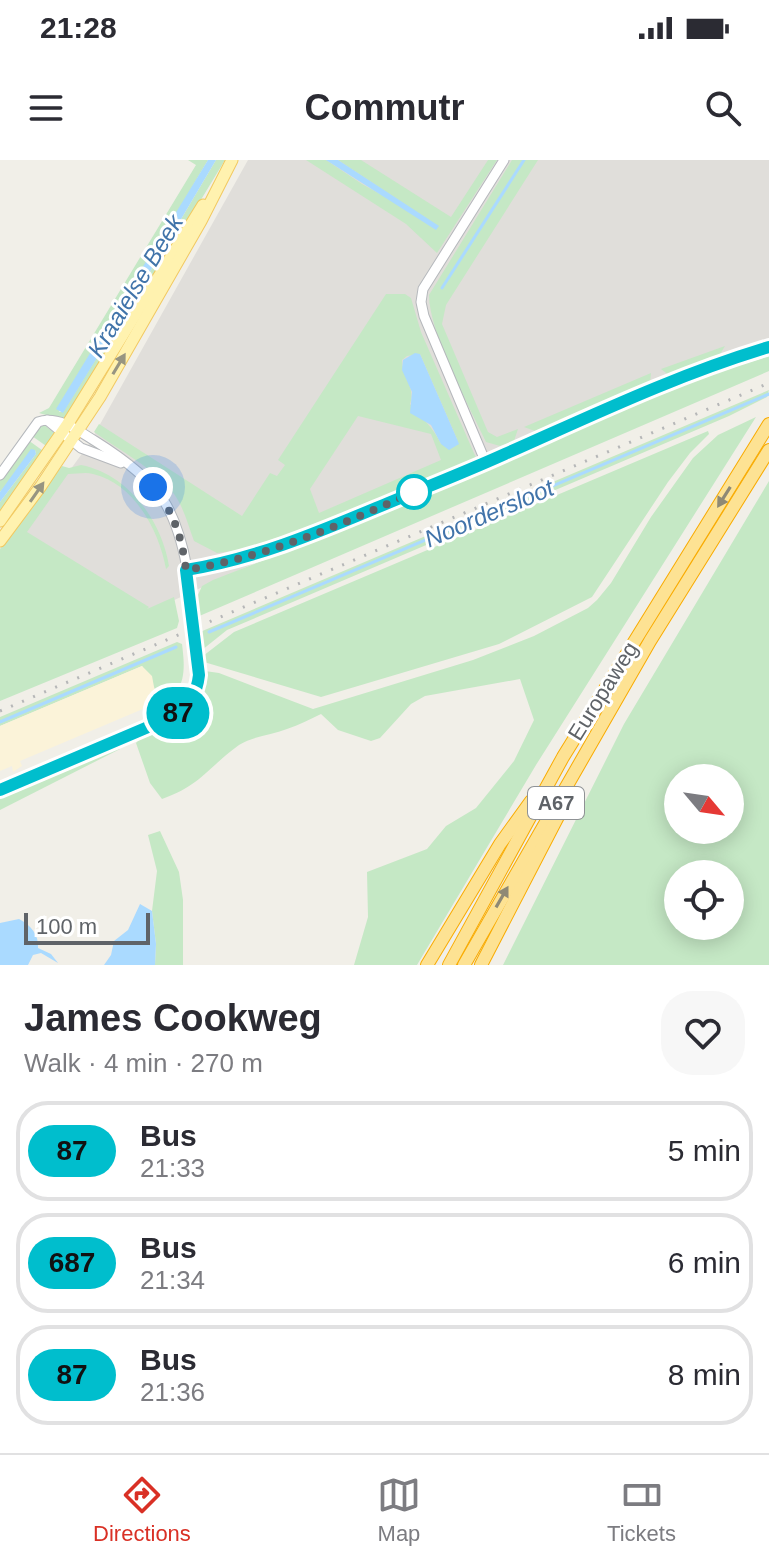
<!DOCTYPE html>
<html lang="en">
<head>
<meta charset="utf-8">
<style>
  :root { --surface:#fff; --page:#f7f7f7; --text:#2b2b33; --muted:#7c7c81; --line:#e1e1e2; --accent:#d93025 }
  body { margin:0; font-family:Arial,sans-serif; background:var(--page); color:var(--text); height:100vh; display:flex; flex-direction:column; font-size:30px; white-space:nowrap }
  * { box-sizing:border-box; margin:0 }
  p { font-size:26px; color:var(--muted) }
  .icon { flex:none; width:44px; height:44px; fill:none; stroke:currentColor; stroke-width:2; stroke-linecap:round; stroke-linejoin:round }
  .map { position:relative; height:805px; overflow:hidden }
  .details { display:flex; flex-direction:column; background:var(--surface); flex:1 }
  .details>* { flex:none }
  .badge { padding:0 16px; border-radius:26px; font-size:28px; line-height:52px }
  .needle { width:52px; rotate:119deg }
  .controls { position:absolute; left:664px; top:604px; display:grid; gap:16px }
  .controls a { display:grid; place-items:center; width:80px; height:80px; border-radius:50%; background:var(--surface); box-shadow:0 4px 20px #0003; font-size:40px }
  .scale { position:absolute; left:24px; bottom:20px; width:126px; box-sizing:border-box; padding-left:8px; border:4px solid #5f6368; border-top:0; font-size:22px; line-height:28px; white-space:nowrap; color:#5f6368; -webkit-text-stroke:6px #fff; paint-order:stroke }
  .you { position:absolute; width:40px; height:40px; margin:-20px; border:6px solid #fff; border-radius:50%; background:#1a73e8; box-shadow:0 0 0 12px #1a73e833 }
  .map>.badge { position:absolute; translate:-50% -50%; box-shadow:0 0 0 4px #fff }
  .round { display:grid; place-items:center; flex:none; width:84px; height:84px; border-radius:32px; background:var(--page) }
  .head { display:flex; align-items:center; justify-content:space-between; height:136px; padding:0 24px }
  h1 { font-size:38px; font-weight:800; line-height:60px }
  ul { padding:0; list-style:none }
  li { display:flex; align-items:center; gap:24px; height:100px; margin:0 16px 12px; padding:0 8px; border:4px solid var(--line); border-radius:32px }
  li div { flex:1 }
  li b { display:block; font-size:30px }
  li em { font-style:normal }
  li .badge { min-width:88px; font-weight:700; text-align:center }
  .status { display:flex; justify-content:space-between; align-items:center; height:56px; padding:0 40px; background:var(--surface); direction:ltr }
  .status svg { height:22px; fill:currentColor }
  header { display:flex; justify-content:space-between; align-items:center; height:104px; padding:0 24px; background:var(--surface); font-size:36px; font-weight:800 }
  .tab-bar { display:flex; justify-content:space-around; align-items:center; height:112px; border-top:2px solid var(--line); background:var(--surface); font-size:22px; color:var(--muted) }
  .tab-bar a { display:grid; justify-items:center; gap:4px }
  .tab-bar .selected { color:var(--accent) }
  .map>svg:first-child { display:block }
</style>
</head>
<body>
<div class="status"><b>21:28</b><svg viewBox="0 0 49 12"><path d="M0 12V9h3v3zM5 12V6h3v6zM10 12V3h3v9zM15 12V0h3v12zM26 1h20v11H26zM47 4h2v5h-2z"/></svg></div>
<header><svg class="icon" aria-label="menu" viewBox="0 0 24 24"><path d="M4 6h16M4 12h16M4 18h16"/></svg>Commutr<svg class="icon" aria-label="search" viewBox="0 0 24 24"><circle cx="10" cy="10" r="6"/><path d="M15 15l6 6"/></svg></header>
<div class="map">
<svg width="769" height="805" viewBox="0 0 769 805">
  <rect width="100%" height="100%" fill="#f1efe8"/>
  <path fill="#e0deda" d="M248,0H769V178L479,300L146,453L25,372L89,284Z"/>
  <g fill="#c5e8c5" fill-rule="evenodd">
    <path d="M188,0H208L59,252H63L148,115L216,0H225L70,256L63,260L39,253L49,248L196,5Z"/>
    <path d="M306,0H326L362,24L438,66L338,0H361L451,57L488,0H497L437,93L406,64Z"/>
    <path d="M512,0H538L446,145L442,164L488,272L497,277L518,269L514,281L500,286L486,282C469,246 429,173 429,135Z"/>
    <path d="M386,134H405L411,138L421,172L477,300L285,379L263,387L217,393L194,381C188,365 184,348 174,334C154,308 120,291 94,272L99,264L242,356L270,313L277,316L285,305L278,300ZM420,194L457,279L441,284C433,267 422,258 410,244C416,228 402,216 402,200L407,196ZM358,256L431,274L441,300L319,353L310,329Z"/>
    <path d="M725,186L717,199L670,216L661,209Z"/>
    <path d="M769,196V211L197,457L194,436L198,435L202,426L213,420L356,364L404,339L672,227Z"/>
    <path d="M651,213L650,224L535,271L524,267Z"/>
    <path d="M769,230L767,237L729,256L227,470L202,490L200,472Z"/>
    <path d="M756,257L536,605L417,805H354L368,757L367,712L427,689L446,666L476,648L514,601L534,560L520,519L425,536L411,544L380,578L371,581L338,570L321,554C310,559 299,565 287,569C271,575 254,576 239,585C209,606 202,625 162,639L150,623L136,583C142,576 148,574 157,570C186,558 204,544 205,511L219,513L313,549L473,500L534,476L588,448L597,440L611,423L651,357L693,298L718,275Z"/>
    <path d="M44,265L55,273L49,288L32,276L40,266Z"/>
    <path d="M708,271L709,274L690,293L668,322L592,437L499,484L321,537L204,502L203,496L234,472Z"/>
    <path d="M28,280L46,293L0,355V342L36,294L35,290L0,332V320Z"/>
    <path d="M81,305C128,314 162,361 169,406L166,409C159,371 135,324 93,314C86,312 77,314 68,314L27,372L149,447L147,449L174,437L179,461L177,468L0,541V389L62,306L69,308Z"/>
    <path d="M769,321V805H503L624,564ZM678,618H730V670H678ZM678,714H730V766H678Z"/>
    <path d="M177,482L182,484C185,508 186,524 169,542L157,543L156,531L142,506L0,566V557Z"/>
    <path d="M115,587L120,589L0,650V638Z"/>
    <path d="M160,671L179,712L183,740V805H155L156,784L152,751L157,711L148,675Z"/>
  </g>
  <path fill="#fbf3d9" d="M142,506L152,516L157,543L20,601L22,606L13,612L12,606L0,611V566Z"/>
  <g fill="#aadaff">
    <path d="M208,0H216L148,115L63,253L56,249Z"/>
    <path d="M326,0H338L439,66L436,70Z"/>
    <path d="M415,193L420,194L457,279L459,284L449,290L441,284L431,265L410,253L412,232L402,210L403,200Z"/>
    <path d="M31,289L35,290L36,294L0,342V332Z"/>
    <path d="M140,744L152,751L156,784L155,805H104L111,795L114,781L128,770Z"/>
    <path d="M19,759C31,765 39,775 38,788L51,794L58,803L41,793L33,795L28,805H0V763Z"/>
  </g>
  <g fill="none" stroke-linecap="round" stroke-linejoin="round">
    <g stroke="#aadaff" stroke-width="3">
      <path d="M442,128L524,0"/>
      <path d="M209,472L769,234"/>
      <path d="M0,562L176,487"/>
    </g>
    <defs>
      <g id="minor">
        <path d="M47,260L81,288L121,303"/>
        <path d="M486,303L424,156L421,142L423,129L504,0"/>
        <path d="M0,315L38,262C58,255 79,271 95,281C119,296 148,316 164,341C192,386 193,462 199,515C197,533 190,545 174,556L0,630"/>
        <path d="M186,410C255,398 317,372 382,346C511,293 636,227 769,187"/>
      </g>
      <g id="major">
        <path d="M0,361L67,265L203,45"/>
        <path d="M0,381L41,326L100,237L201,61L232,0"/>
      </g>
      <g id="highway">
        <path d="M427,805L500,684L531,641"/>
        <path d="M449,805L563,597L769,264"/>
        <path d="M464,805L650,481L769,290"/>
        <path d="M481,805L566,641"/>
      </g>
    </defs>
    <use href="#minor" stroke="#b5b8bc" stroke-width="11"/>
    <use href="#major" stroke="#f2c960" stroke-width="13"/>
    <use href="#highway" stroke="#f9ab00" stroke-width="14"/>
    <use href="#minor" stroke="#fff" stroke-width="9"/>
    <use href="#major" stroke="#fff2af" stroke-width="11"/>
    <use href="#highway" stroke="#fde293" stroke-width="12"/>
    <path stroke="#b6b7b8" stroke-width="3" stroke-dasharray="2 10" stroke-linecap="butt" d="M0,551L769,223"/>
  </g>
  <defs><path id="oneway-solid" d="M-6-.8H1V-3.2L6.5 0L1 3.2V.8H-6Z" transform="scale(2)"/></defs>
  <g fill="#979581">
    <use href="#oneway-solid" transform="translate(119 204) rotate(-59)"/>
    <use href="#oneway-solid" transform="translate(37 332) rotate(-55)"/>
  </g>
  <g fill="#8e8975">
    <use href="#oneway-solid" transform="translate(724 337) rotate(122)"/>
    <use href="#oneway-solid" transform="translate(502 737) rotate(-60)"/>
  </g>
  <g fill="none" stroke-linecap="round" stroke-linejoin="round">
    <defs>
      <path id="line" d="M0,630L174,556C190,545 197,533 199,515L186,410C254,399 314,374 376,348C419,330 463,313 505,294C593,255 676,215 769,187"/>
    </defs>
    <use href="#line" stroke="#fff" stroke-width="18"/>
    <use href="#line" stroke="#00becd" stroke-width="12"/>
    <path stroke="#5f6368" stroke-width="8" stroke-dasharray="0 14.4" d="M153,327C174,352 182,378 186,410C266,397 341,365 414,332"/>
  </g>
  <circle fill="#fff" stroke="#00becd" stroke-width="4" cx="414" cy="332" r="16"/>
  <g text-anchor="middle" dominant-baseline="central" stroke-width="6" stroke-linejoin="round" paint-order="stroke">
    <rect fill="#fff" stroke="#8f9295" stroke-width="2" x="528" y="627" width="56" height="32" rx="6"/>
    <g font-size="20" font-weight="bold" fill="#5f6368">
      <text x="556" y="643">A67</text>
    </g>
    <g font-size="22" fill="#5f6368" stroke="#fff">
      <text transform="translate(603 531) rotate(-58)">Europaweg</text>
    </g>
    <g font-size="24" font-style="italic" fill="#4174aa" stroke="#fff">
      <text transform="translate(135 126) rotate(-59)">Kraaielse Beek</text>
      <text transform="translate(489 353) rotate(-23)">Noordersloot</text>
    </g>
  </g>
</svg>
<div class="controls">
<a><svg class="needle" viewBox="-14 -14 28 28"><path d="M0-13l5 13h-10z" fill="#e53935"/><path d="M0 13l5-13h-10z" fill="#7c7c81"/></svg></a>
<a><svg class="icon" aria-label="locate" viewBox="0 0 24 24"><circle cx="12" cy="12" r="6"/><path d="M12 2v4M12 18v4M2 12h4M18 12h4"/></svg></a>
</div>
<div class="scale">100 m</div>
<div class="you" style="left:153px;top:327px"></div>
<b class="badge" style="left:178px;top:553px;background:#00becd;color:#111">87</b>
</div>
<section class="details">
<div class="head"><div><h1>James Cookweg</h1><p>Walk · 4 min · 270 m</p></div><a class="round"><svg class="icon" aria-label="heart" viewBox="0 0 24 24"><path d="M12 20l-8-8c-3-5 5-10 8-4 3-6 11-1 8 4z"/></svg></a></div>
<ul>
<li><span class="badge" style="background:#00becd;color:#111">87</span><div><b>Bus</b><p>21:33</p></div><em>5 min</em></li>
<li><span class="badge" style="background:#00becd;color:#111">687</span><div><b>Bus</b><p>21:34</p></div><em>6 min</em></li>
<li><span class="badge" style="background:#00becd;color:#111">87</span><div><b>Bus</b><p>21:36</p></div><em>8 min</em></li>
</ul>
</section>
<nav class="tab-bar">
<a class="selected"><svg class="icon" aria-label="directions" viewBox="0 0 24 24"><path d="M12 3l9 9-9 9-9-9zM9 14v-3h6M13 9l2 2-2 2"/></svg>Directions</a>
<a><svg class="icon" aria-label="map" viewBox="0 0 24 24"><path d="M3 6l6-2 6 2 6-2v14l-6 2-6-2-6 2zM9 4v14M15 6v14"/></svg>Map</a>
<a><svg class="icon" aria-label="tickets" viewBox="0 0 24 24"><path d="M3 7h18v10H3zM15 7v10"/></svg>Tickets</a>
</nav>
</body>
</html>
